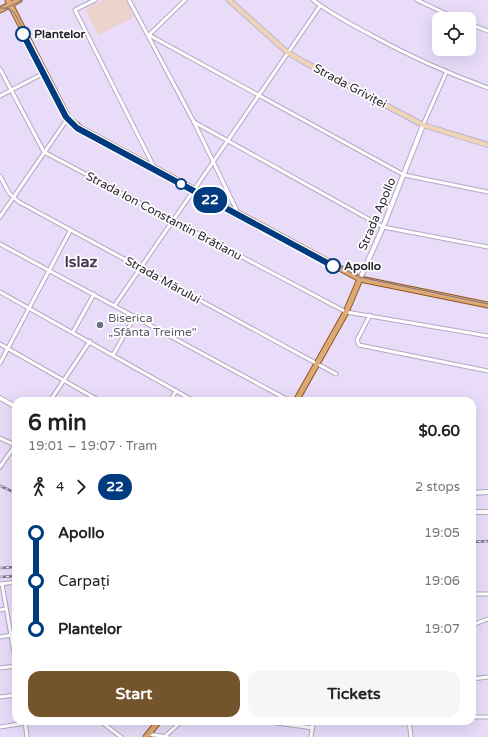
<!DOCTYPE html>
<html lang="en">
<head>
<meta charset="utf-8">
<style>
  :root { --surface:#fff; --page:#f6f6f6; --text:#222; --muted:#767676; --accent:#74542a }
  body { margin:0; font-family:"Varela Round",sans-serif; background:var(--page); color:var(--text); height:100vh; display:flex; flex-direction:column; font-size:15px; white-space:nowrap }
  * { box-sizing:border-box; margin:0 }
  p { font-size:13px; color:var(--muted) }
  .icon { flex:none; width:22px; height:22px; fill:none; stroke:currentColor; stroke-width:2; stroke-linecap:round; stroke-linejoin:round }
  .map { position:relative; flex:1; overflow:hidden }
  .drawer { position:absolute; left:12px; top:397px; width:464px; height:328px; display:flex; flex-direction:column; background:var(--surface); border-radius:12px; box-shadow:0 4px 16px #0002 }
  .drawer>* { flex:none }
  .badge { padding:0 8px; border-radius:13px; font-size:14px; line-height:26px }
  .buttons { position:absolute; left:432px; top:12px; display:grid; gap:8px }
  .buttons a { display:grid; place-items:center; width:44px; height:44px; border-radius:8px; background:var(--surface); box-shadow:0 4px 16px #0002; font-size:20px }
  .map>.badge { position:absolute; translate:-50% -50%; box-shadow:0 0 0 2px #fff }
  .legs { display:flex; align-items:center; gap:6px; height:44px; padding:0 16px; font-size:13px }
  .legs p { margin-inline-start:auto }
  .summary { display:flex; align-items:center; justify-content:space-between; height:68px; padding:0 16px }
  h1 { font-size:22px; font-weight:800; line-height:30px }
  .cta { display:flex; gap:8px; margin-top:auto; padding:8px 16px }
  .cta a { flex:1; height:46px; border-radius:12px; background:var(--accent); color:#fff; font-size:16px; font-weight:800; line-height:46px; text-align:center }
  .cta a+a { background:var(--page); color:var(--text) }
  ul { padding:0 16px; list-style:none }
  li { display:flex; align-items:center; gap:14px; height:48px; font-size:15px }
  li i { display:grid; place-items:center; width:6px; height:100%; margin:0 5px; background:currentColor }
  li i::after { content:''; width:10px; height:10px; margin:-5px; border:3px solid; border-radius:50%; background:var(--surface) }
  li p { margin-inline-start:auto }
  li:first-child i { background:linear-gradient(#0000 50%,currentColor 0) }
  li:last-child i { background:linear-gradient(currentColor 50%,#0000 0) }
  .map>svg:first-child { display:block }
</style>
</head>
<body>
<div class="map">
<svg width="488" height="737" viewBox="0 0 488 737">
  <rect width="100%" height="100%" fill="#e8dcf9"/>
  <path fill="#ebd2ca" d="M103,0H126L134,17L98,35L85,9Z"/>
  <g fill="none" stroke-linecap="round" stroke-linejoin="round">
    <defs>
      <g id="minor">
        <path d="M95,0L75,10L154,167"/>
        <path d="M129,0L194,122L238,213"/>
        <path d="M185,0L149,35L404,175L488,192"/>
        <path d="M313,0C331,14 351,24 371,35C409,56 447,73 488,88"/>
        <path d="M417,0L457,19"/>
        <path d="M469,24L488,31"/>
        <path d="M0,69L44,152L346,312L488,336"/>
        <path d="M0,96L44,73"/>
        <path d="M194,122L383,227L488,247"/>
        <path d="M423,125L446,73"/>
        <path d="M0,176L9,193L19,202L336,374"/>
        <path d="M0,217L68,118"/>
        <path d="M0,244L290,401"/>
        <path d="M0,292L194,401"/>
        <path d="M115,305L320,6"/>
        <path d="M370,315L357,340L359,345L488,371"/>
        <path d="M73,332L94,294"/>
        <path d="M0,344L100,401"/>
        <path d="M113,355L135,316"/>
        <path d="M0,363L70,231"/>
        <path d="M50,401L90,341"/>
        <path d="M170,401L176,391"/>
        <path d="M0,438L15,445"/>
        <path d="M0,467L16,444"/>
        <path d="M0,584L16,582"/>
        <path d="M2,584L16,664"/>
        <path d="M472,594H488"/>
        <path d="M0,610L6,609"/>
        <path d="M472,625L488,619"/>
        <path d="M0,637L12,635"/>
        <path d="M0,668L16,666"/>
        <path d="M472,679L488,677"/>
        <path d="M0,697L16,695"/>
        <path d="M472,717H488"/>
        <path d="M25,721L27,737"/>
        <path d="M100,721L121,737"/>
        <path d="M263,721L313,728"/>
        <path d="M409,721L411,737"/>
        <path d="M0,727L39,721"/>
        <path d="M148,734L168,737"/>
        <path d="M164,737L182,721"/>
        <path d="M311,737L313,721"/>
      </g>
      <g id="tertiary">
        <path d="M360,279L383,227L423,125"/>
        <path d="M0,398L16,407"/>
        <path d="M472,493L488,492"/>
        <path d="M472,512H488"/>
      </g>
      <path id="secondary" d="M229,0L287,52L304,62L423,125L488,145"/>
      <g id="primary">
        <path d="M8,0L68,118L80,128L360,279L488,305"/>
        <path d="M0,10L19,0"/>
        <path d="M296,401L346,312L360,279"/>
        <path d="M146,737L159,721"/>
      </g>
    </defs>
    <use href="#minor" stroke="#b3a8c3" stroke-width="5"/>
    <use href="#tertiary" stroke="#b3a8c3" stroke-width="6"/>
    <use href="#secondary" stroke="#b3a8c3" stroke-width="6"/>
    <use href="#primary" stroke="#905620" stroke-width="7"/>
    <use href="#minor" stroke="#fff" stroke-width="3"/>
    <use href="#tertiary" stroke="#fff" stroke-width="4"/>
    <use href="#secondary" stroke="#eed4b9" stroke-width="4.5"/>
    <use href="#primary" stroke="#dda974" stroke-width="5"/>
    <g stroke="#7e7689" stroke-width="1">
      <path d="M0,8H6L14,12L68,116L80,127L359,277L488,304"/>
      <path d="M4,9L22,0"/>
    </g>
    <defs>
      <g id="rail">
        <path d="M0,486L16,493"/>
        <path d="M472,542L488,541"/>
        <path d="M0,568L16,567"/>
        <path d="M0,577L16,576"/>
      </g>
    </defs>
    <use href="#rail" stroke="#7e7689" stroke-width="2.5"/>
    <use href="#rail" stroke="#fff" stroke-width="1" stroke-dasharray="3" stroke-linecap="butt"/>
  </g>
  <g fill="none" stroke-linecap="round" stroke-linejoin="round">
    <defs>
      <path id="line-1" d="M23,34L66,117L77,128L333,266"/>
    </defs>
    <use href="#line-1" stroke="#fff" stroke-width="9"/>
    <use href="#line-1" stroke="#003b80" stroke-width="6"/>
  </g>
  <g fill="#fff" stroke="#003b80" stroke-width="2">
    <circle cx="23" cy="34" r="7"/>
    <circle cx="181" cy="184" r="5"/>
    <circle cx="333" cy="266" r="7"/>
  </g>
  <circle fill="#6b7280" stroke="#fff" stroke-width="1.5" cx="100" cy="325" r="4"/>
  <g text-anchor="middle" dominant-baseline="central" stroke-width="3.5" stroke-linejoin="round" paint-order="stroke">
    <g font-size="12" font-weight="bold" fill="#2b2731" stroke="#fff" text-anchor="start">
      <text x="34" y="34">Plantelor</text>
      <text x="344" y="266">Apollo</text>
    </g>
    <g font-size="12" fill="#2b2731" stroke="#fff">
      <text transform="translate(350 86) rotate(28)">Strada Griviței</text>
      <text transform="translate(377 214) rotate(-67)">Strada Apollo</text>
      <text transform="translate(164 216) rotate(28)">Strada Ion Constantin Brătianu</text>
      <text transform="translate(163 280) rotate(29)">Strada Mărului</text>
    </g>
    <g font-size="12" fill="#5b616d" stroke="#fff" text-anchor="start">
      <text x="108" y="318">Biserica<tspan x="108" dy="14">„Sfânta Treime"</tspan></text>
    </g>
    <g font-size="16" font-weight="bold" fill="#453b52" stroke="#fff">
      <text x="81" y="262">Islaz</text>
    </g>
  </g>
</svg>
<div class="buttons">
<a><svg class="icon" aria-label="locate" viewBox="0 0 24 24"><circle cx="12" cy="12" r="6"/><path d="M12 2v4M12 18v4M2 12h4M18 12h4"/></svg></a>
</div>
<b class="badge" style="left:210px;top:200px;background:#003b80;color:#fff">22</b>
<section class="drawer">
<div class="summary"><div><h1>6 min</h1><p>19:01 – 19:07 · Tram</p></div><b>$0.60</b></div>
<div class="legs"><svg class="icon" aria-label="walk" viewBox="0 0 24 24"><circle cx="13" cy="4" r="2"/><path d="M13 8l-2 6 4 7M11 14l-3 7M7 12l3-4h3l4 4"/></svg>4<svg class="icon" aria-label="forward" viewBox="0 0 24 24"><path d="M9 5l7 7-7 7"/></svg><b class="badge" style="background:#003b80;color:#fff">22</b><p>2 stops</p></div>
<ul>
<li><i style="color:#003b80"></i><b>Apollo</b><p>19:05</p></li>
<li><i style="color:#003b80"></i><span>Carpați</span><p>19:06</p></li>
<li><i style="color:#003b80"></i><b>Plantelor</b><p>19:07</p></li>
</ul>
<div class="cta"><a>Start</a><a>Tickets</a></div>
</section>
</div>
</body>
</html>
